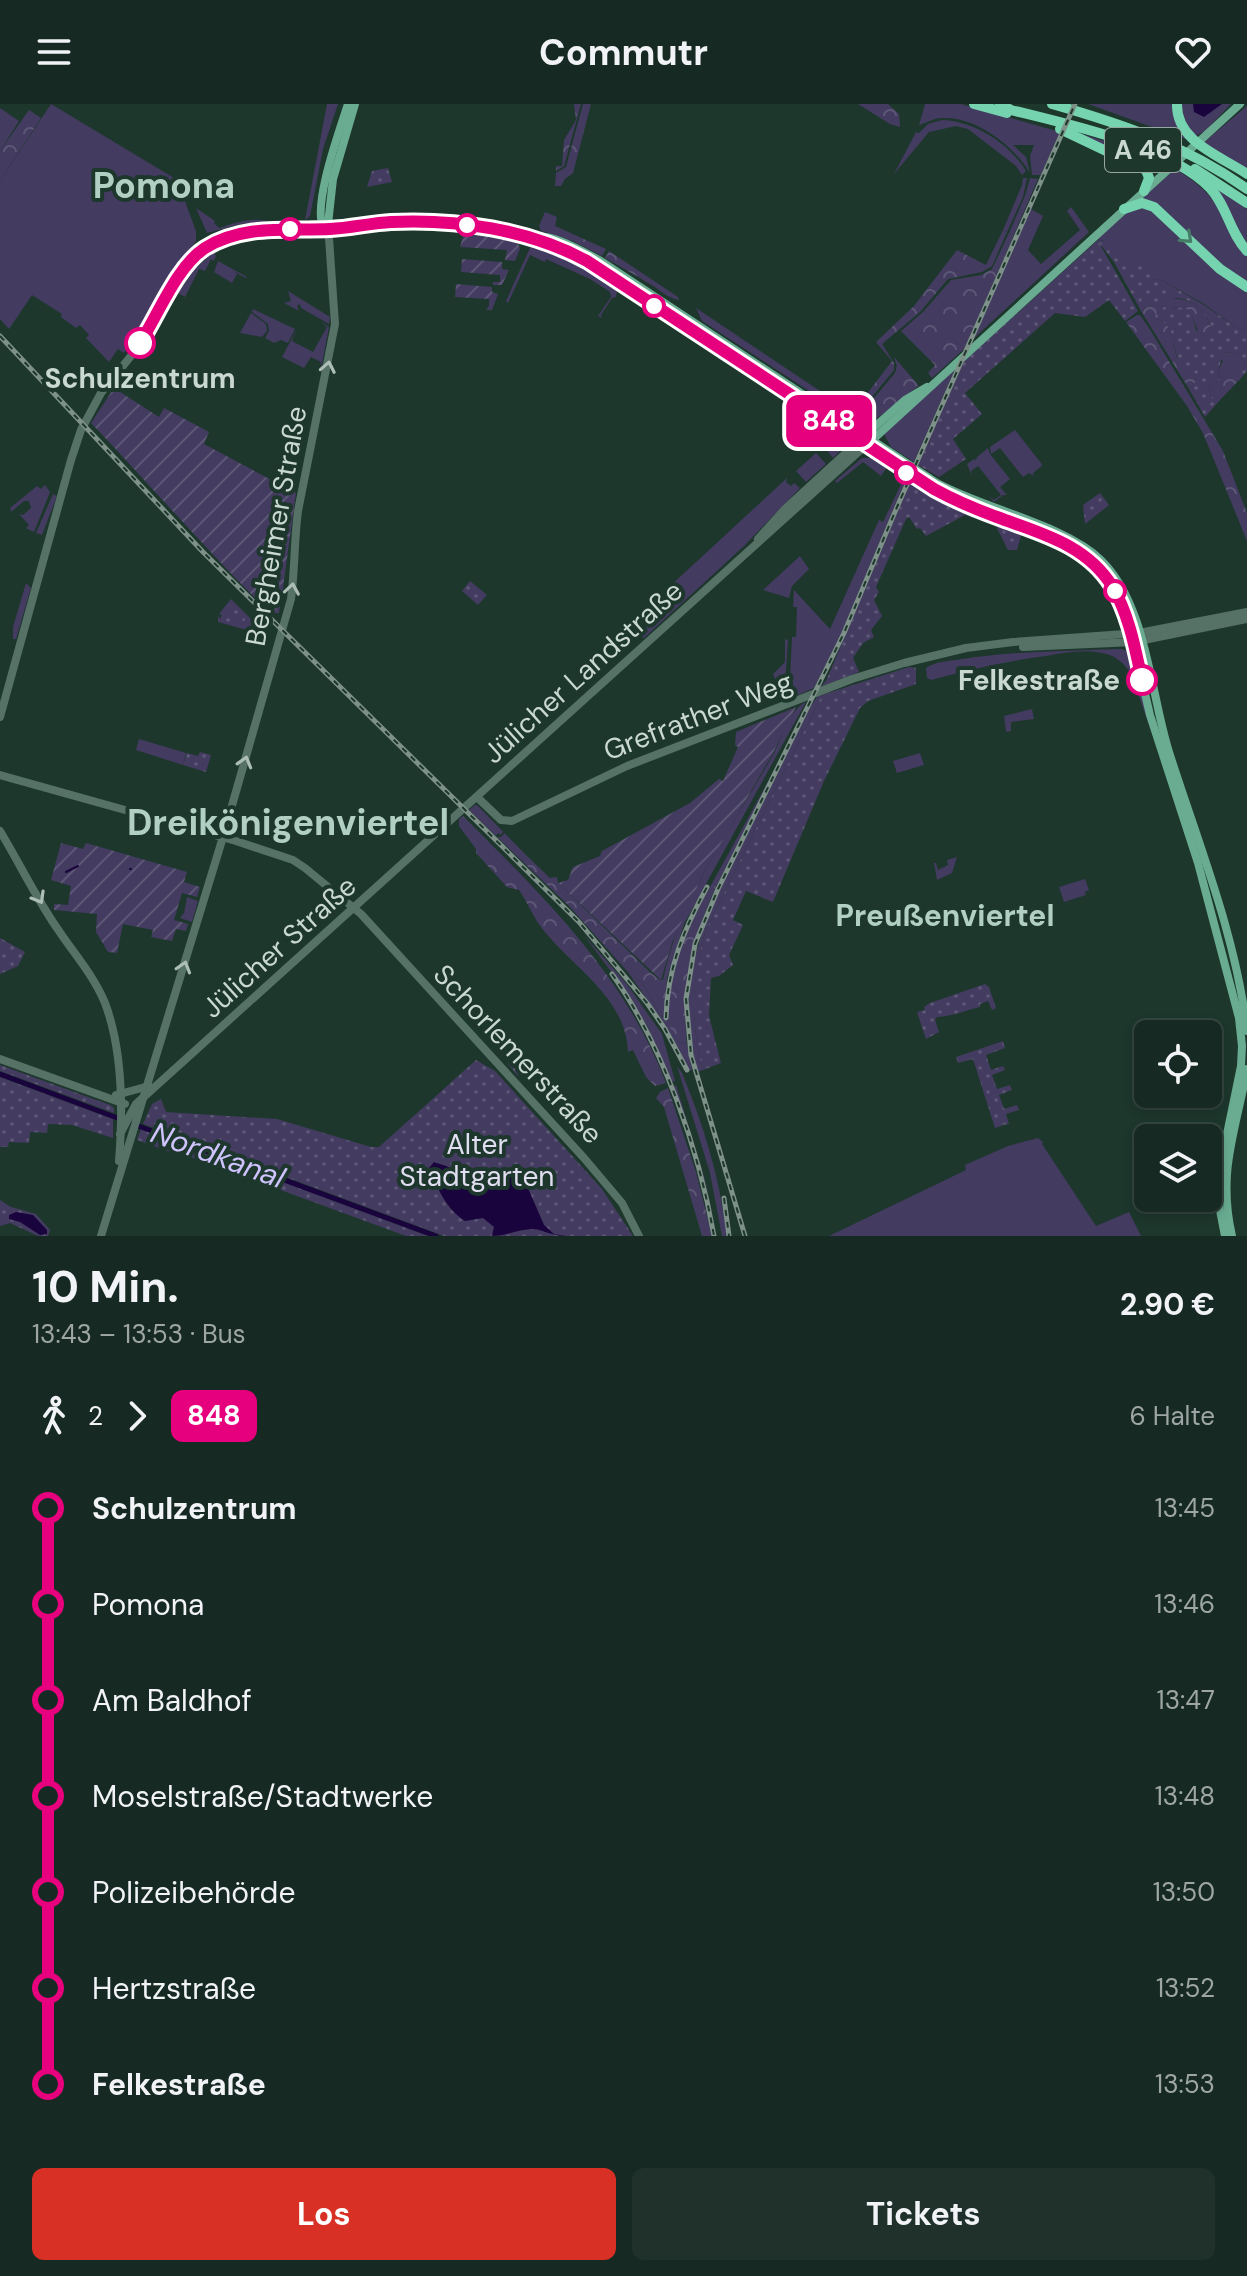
<!DOCTYPE html>
<html lang="de">
<head>
<meta charset="utf-8">
<style>
  :root { --surface:#162922; --page:#1f312a; --text:#f1f3f6; --muted:#9ea6a5; --line:#354540; --accent:#d93025 }
  body { margin:0; font-family:"DM Sans",sans-serif; background:var(--page); color:var(--text); height:100vh; display:flex; flex-direction:column; font-size:30px; white-space:nowrap }
  * { box-sizing:border-box; margin:0 }
  p { font-size:26px; color:var(--muted) }
  .icon { flex:none; width:44px; height:44px; fill:none; stroke:currentColor; stroke-width:2; stroke-linecap:round; stroke-linejoin:round }
  .map { position:relative; height:1132px; overflow:hidden }
  .side { display:flex; flex-direction:column; background:var(--surface); flex:1 }
  .side>* { flex:none }
  .badge { padding:0 16px; border-radius:12px; font-size:28px; line-height:52px }
  .buttons { position:absolute; left:1134px; top:916px; display:grid; gap:16px }
  .buttons a { display:grid; place-items:center; width:88px; height:88px; border-radius:12px; background:var(--surface); box-shadow:0 4px 12px #0003,0 0 0 2px var(--line); font-size:40px }
  .map>.badge { position:absolute; translate:-50% -50%; box-shadow:0 0 0 4px #fff }
  .legs { display:flex; align-items:center; gap:12px; height:88px; padding:0 32px; font-size:26px }
  .legs p { margin-inline-start:auto }
  .head { display:flex; align-items:center; justify-content:space-between; height:136px; padding:0 32px }
  h1 { font-size:44px; font-weight:700; line-height:60px }
  .action { display:flex; gap:16px; margin-top:auto; padding:16px 32px }
  .action a { flex:1; height:92px; border-radius:12px; background:var(--accent); color:#fff; font-size:32px; font-weight:700; line-height:92px; text-align:center }
  .action a+a { background:var(--page); color:var(--text) }
  ul { padding:0 32px; list-style:none }
  li { display:flex; align-items:center; gap:28px; height:96px; font-size:30px }
  li i { display:grid; place-items:center; width:12px; height:100%; margin:0 10px; background:currentColor }
  li i::after { content:''; width:20px; height:20px; margin:-10px; border:6px solid; border-radius:50%; background:var(--surface) }
  li p { margin-inline-start:auto }
  li:first-child i { background:linear-gradient(#0000 50%,currentColor 0) }
  li:last-child i { background:linear-gradient(currentColor 50%,#0000 0) }
  header { display:flex; justify-content:space-between; align-items:center; height:104px; padding:0 32px; background:var(--surface); font-size:36px; font-weight:700 }
  .map>svg:first-child { display:block }
</style>
</head>
<body>
<header><svg class="icon" aria-label="menu" viewBox="0 0 24 24"><path d="M4 6h16M4 12h16M4 18h16"/></svg>Commutr<svg class="icon" aria-label="heart" viewBox="0 0 24 24"><path d="M12 20l-8-8c-3-5 5-10 8-4 3-6 11-1 8 4z"/></svg></header>
<div class="map">
<svg width="1247" height="1132" viewBox="0 0 1247 1132">
  <defs>
    <pattern id="forest-crowns" width="20" height="18" patternUnits="userSpaceOnUse" patternTransform="scale(2)"><rect width="20" height="18" fill="#433b60"/><path d="M2 6a3 3 0 1 1 6 0M12 15a3 3 0 1 1 6 0" fill="none" stroke="#5d5776"/></pattern>
    <pattern id="park-dots" width="8" height="8" patternUnits="userSpaceOnUse" patternTransform="scale(2)"><rect width="8" height="8" fill="#433b60"/><path d="M2 2h.1M6 6h.1" fill="none" stroke="#5d5776" stroke-width="1.8" stroke-linecap="round"/></pattern>
    <pattern id="garden-furrows" width="10" height="10" patternUnits="userSpaceOnUse" patternTransform="scale(2)"><rect width="10" height="10" fill="#433b60"/><path d="M-1 1l2-2M0 10L10 0M9 11l2-2" fill="none" stroke="#5d5776"/></pattern>
  </defs>
  <rect width="100%" height="100%" fill="#1d372d"/>
  <g fill="#433b60">
    <path d="M51,0L189,83L183,92L196,127V137L159,188L161,190L124,249L118,245L109,258L86,234L89,231L80,221L76,224L61,213L62,210L32,191L9,225L0,215V77Z"/>
    <path d="M327,0H338L323,45L310,112L305,116Z"/>
    <path d="M925,0H961L1060,28L1041,71H1032L1030,52L1034,41H1013L1026,53L1030,69C1014,42 976,12 942,14C934,14 926,19 919,21Z"/>
    <path d="M1088,0H1176L1191,37Z"/>
    <path d="M1180,0H1231L1205,27L1194,33L1188,27Z"/>
    <path d="M1247,2V66L1203,39Z"/>
    <path d="M0,4L19,17L0,47Z"/>
    <path d="M942,16C974,17 1009,39 1026,67L1022,71L1016,62L968,25L956,22L929,28L894,70L916,28L919,29L928,20Z"/>
    <path d="M1069,26L1125,43L1166,60L1155,67Z"/>
    <path d="M1175,65C1192,75 1207,86 1218,103C1228,120 1233,138 1247,153V181L1139,97Z"/>
    <path d="M1023,74H1027L1023,93L1007,128L1003,126L1022,81Z"/>
    <path d="M1030,74L1038,75L1014,131L1009,129L1025,92Z"/>
    <path d="M1213,81L1247,105V139L1243,134Z"/>
    <path d="M1071,103L1089,128L972,236L1031,105L1043,112L1028,146L1041,160L1080,126L1067,107Z"/>
    <path d="M196,104L215,117L214,119L219,124C234,119 254,112 269,118L241,120L207,129Z"/>
    <path d="M1148,104L1222,172L1247,188V227L1237,224L1204,200L1160,175L1155,176C1143,165 1144,164 1127,160L1109,138L1097,135L1131,105Z"/>
    <path d="M534,142L571,155L617,185L616,193L612,194L601,211L602,214L598,212L611,193L610,188L590,175L546,155L545,158L530,151L508,199L506,197L530,144Z"/>
    <path d="M214,148L216,152L214,157L211,155L205,167L199,165L185,193L178,189L195,165Z"/>
    <path d="M218,157L247,173L246,174L233,167L237,170L232,179L214,168Z"/>
    <path d="M288,187L330,213L329,220L301,204L300,200L297,202L299,207L284,199L291,197Z"/>
    <path d="M696,204L841,301L838,306L702,217Z"/>
    <path d="M253,205L295,225L288,239L281,236L274,239L265,234L269,227L268,220L252,208Z"/>
    <path d="M251,209L266,220L267,227L262,233L240,229Z"/>
    <path d="M320,217L329,223L320,270L321,258L311,253L304,264L282,253L297,225L292,237L313,248L327,223Z"/>
    <path d="M956,263L914,358L891,343L884,330Z"/>
    <path d="M1015,326L1041,359L1042,362L1033,369L1034,372L1029,369L1023,373L1000,344L991,350L990,343Z"/>
    <path d="M834,328L842,333L845,339L842,345L833,354L825,344Z"/>
    <path d="M988,344L990,350L1010,375L1000,383L1007,391H1003L994,398L989,392L994,396L1001,391L978,362L971,367L972,372L967,360L974,355L976,356L977,353Z"/>
    <path d="M816,349L826,360L806,378L796,367Z"/>
    <path d="M862,354H874L887,363L881,372L863,358L837,379L835,377Z"/>
    <path d="M787,374L786,378L791,382L794,379L800,384L744,442L644,534L642,533L629,520Z"/>
    <path d="M904,374L906,375L842,528L814,584L789,595L792,533H796L797,503H793L794,486L830,525L879,416L883,418Z"/>
    <path d="M45,381L50,388L34,428L26,424L29,421L19,410L23,411L31,404L29,397H24L11,408L10,404L37,382L41,385Z"/>
    <path d="M53,390L57,392L42,431L36,429Z"/>
    <path d="M800,452L809,465L792,482L789,494L763,486Z"/>
    <path d="M26,479L31,484L16,535H13V523Z"/>
    <path d="M231,495L266,530L265,531L218,518V512L221,516L246,515L231,499L222,511L219,510Z"/>
    <path d="M785,535L788,536L784,597L773,570L785,558Z"/>
    <path d="M1121,545L1134,549L1138,584L1144,596L1166,669L1131,570C1124,559 1115,551 1102,549C1083,545 1064,549 1046,552C1007,557 970,565 931,576L927,574L926,564C936,557 950,557 962,555C1015,547 1068,547 1121,545Z"/>
    <path d="M822,591L706,826C692,871 690,920 703,966L697,968C670,873 710,804 752,721C771,682 789,644 808,605L818,592Z"/>
    <path d="M806,598L684,820L667,875L663,876C680,792 733,723 774,649C783,632 788,607 806,598Z"/>
    <path d="M1032,605L1034,615L1011,618V627L1006,628L1004,612Z"/>
    <path d="M139,635L186,649L183,661L136,646Z"/>
    <path d="M920,649L924,661L897,669L893,657Z"/>
    <path d="M775,665L776,666L716,783L711,781Z"/>
    <path d="M475,701H477L526,751L522,757L497,733H501L504,730L503,727L501,731L498,729L496,732L469,706Z"/>
    <path d="M957,753L952,769L937,776L934,759H936L938,766L948,761L947,756Z"/>
    <path d="M1085,775L1089,786L1085,788L1086,791L1064,798L1059,783Z"/>
    <path d="M187,793L198,797L192,818L180,814L184,809Z"/>
    <path d="M583,830L626,879L662,930L675,977L671,978L647,922L624,885Z"/>
    <path d="M627,867L644,881L660,911L671,919L678,938L687,940L692,966H689L666,922Z"/>
    <path d="M677,962L682,969C704,1022 720,1075 727,1132H722L710,1069Z"/>
    <path d="M676,981L711,1096L673,983Z"/>
    <path d="M1038,1034L1043,1038L1042,1040L1096,1122L1129,1108L1141,1132H829L966,1066L965,1061L1008,1042Z"/>
  </g>
  <g fill="url(#forest-crowns)">
    <path d="M574,0H581L564,62L556,67V62H562L564,36L576,16Z"/>
    <path d="M583,0H591L573,69L565,75L561,82H555L556,69L566,63Z"/>
    <path d="M858,0H888L899,10L900,23L890,20Z"/>
    <path d="M29,6L41,14L0,77V47Z"/>
    <path d="M545,108L557,113L555,122L606,145L602,152L573,137L541,127L539,122Z"/>
    <path d="M1003,126L1007,128L992,162L982,168L948,175L920,208L882,240L894,259V266L862,305L861,320L837,307L841,301L853,308L892,257L876,238L914,202L957,146L986,161Z"/>
    <path d="M1009,129L1014,131L965,244L932,274L928,269L935,261L901,227L923,208L951,176L981,171L992,165Z"/>
    <path d="M609,147L678,193L679,196C667,194 659,185 650,180C638,173 620,162 605,154Z"/>
    <path d="M1171,194C1194,196 1201,202 1211,222L1205,232L1199,230L1192,212L1176,203L1162,207L1156,215C1176,221 1173,239 1177,255L1195,268L1196,278L1189,285L1141,207L1158,196Z"/>
    <path d="M1137,211H1140L1149,224L1223,347L1247,409V437L1203,329L1187,302L1126,218Z"/>
    <path d="M1235,248L1241,251V274L1221,295H1211L1209,282L1219,277L1218,266L1223,257L1221,255L1224,249Z"/>
    <path d="M894,253L919,282C901,293 883,315 863,320L864,306L895,269L897,262Z"/>
    <path d="M463,712C543,792 625,871 666,979L655,982L646,973L633,946L628,948C626,892 571,863 541,823C532,811 528,799 519,786L507,783L476,749V745L459,722V715Z"/>
    <path d="M526,751L550,774L557,773L558,779L651,869L660,876L667,875L664,913L660,911L644,881L627,867L569,802L522,757Z"/>
    <path d="M711,781L716,783C692,835 681,883 687,940L678,938C675,932 669,923 668,916C661,875 692,816 711,781Z"/>
    <path d="M668,984L696,1068L712,1132H702L664,1003L656,994L660,988Z"/>
  </g>
  <g fill="url(#park-dots)">
    <path d="M388,64L392,78L367,83L372,67Z"/>
    <path d="M1098,136L1113,138L1127,160L1143,162L1155,176L1160,175L1204,201L1237,224L1247,227V267L1241,274V251L1235,248L1224,249L1218,266L1219,277L1209,282L1211,294L1221,295L1205,313L1189,285L1196,278L1195,269L1180,262C1172,245 1178,221 1156,215L1155,210L1164,203L1185,204L1191,208L1196,226L1204,232L1211,222C1196,189 1169,187 1141,207L1114,158L1098,137L1138,207L1125,217L1109,196L1085,213L1055,209L965,289L982,310L953,335L966,355L939,373L918,361L962,259Z"/>
    <path d="M910,378L980,412L974,414L965,411L926,432L920,424L917,425L909,413L906,415L876,483L879,488L874,496L882,512L871,526L874,533L863,539L853,554L859,568L820,583L826,577Z"/>
    <path d="M1100,389L1109,401L1085,420L1083,401Z"/>
    <path d="M994,418L1022,428L1017,446H1008Z"/>
    <path d="M470,477L487,491L478,501L462,487Z"/>
    <path d="M231,499L247,514L240,521L220,516L223,507Z"/>
    <path d="M909,563L916,564V580L868,597L860,604L824,677L773,798L746,787L733,816L743,821L729,851L733,861L719,872L711,874L709,912L721,959L703,966C690,918 691,873 706,826L822,591Z"/>
    <path d="M200,648L211,651L206,668L183,661L187,649L198,652Z"/>
    <path d="M0,834L25,848L18,862L0,870Z"/>
    <path d="M985,880L989,883L996,904L992,906L988,897L980,900V903C964,907 953,912 937,913L935,916L939,928L926,935L917,908L925,906L924,903L930,899Z"/>
    <path d="M1003,937L1005,944L986,951L991,966L1003,962L1005,966L992,971L997,985L1010,981L1012,986L999,991L1004,1005L1017,1001L1019,1006L1006,1010L1009,1020L1005,1021L1001,1017L1004,1021L995,1024L973,955L958,959L956,953Z"/>
    <path d="M476,956L495,967L602,1085L633,1132H444L143,1020L152,1000L161,995L166,1008L277,1015L371,1043H379Z"/>
    <path d="M0,961L110,1001L114,1004V1009L0,967Z"/>
    <path d="M0,973L113,1015V1034L72,1021L48,1020L47,1029L30,1028L29,1039L9,1038L8,1043H0Z"/>
    <path d="M141,1025L428,1132H406L180,1049L178,1051L137,1036Z"/>
    <path d="M0,1096L11,1103L36,1110L50,1126L48,1132H38L10,1119L0,1122Z"/>
  </g>
  <g fill="url(#garden-furrows)">
    <path d="M464,129L518,138L520,145L515,157L505,156L507,146L460,143Z"/>
    <path d="M462,155L502,158V165L509,166L502,181H493V178H500V171L461,168Z"/>
    <path d="M456,180L492,183V188L498,190L492,206H486L489,202V195L455,193Z"/>
    <path d="M114,284L159,313L164,304L209,328L204,340L296,389L281,498L271,496L270,500L280,502L279,509H270C208,448 151,382 91,319Z"/>
    <path d="M796,603L772,651L702,772L672,839L661,876L558,779L568,776L573,763L600,752L602,747L690,699L719,675L723,677L738,643L735,641L736,628Z"/>
    <path d="M61,739L83,745L86,739L187,768L184,778L200,783L197,793L182,789L174,816L188,820L186,827L176,825L172,837L151,833L153,826L123,820L117,849L108,848L96,828L97,810L54,806V800L68,801L71,782L51,776Z"/>
    <path d="M514,944L527,948L516,962L523,968L518,972L508,960Z"/>
  </g>
  <g fill="#1a043d">
    <path d="M1193,0H1222L1204,13L1194,8Z"/>
    <path d="M434,1058L455,1065L465,1075L471,1076L498,1068L518,1069L524,1075L544,1121L554,1130L566,1132C551,1132 545,1126 533,1125C519,1125 506,1132 492,1132L494,1123L483,1114L465,1117C445,1104 438,1084 429,1064Z"/>
    <path d="M16,1108L33,1111L47,1126V1130L40,1131L20,1118L9,1115V1111Z"/>
  </g>
  <g fill="none" stroke-linecap="round" stroke-linejoin="round">
    <g stroke="#1a043d" stroke-width="2">
      <path d="M130,765H131"/>
      <path d="M66,768L78,762"/>
    </g>
    <g stroke="#1a043d" stroke-width="5">
      <path d="M0,970L120,1015"/>
      <path d="M133,1020L436,1132"/>
    </g>
    <g stroke="#567266" stroke-width="8">
      <path d="M758,435L785,405L859,337"/>
      <path d="M1023,543L1134,538L1247,515"/>
      <path d="M0,613L71,356L81,326L101,289L135,247L186,162C213,126 266,123 307,124"/>
      <path d="M0,671L236,737L293,756L305,764L361,810L584,1054L622,1099L639,1132"/>
      <path d="M477,693L501,716L512,717L627,662L852,575L904,559L966,544L1013,538L1139,529L1247,508"/>
      <path d="M0,727C20,760 37,796 59,827C75,851 94,872 105,899C123,947 123,1007 119,1057"/>
      <path d="M0,955L125,1000"/>
      <path d="M116,991L149,982"/>
      <path d="M120,1030L136,1000L865,342"/>
      <path d="M101,1132L223,733L291,495C295,466 294,437 298,407L335,220L328,120H311L306,124"/>
    </g>
    <g stroke="#69ac92" stroke-width="8">
      <path d="M355,0L333,75L328,120L422,118L467,121L529,133L571,149L635,188L906,369L960,398L1066,440L1085,452L1104,470L1116,490L1131,530L1150,611L1198,759L1239,914L1242,942L1241,962L1219,1069V1101L1225,1132"/>
      <path d="M337,125H324C311,104 340,25 348,0"/>
      <path d="M529,133C552,128 582,147 601,157L937,379C985,405 1065,421 1101,456C1147,501 1150,588 1169,648C1198,739 1236,831 1247,927"/>
      <path d="M862,334L905,296L927,283"/>
      <path d="M869,339L1240,0"/>
      <path d="M1232,1132C1217,1067 1236,1027 1247,965"/>
    </g>
    <g stroke="#76d3b0" stroke-width="10">
      <path d="M974,0L1007,9"/>
      <path d="M1000,0L1011,6C1067,20 1170,42 1210,84C1227,102 1230,129 1247,147"/>
      <path d="M1052,0C1122,20 1187,42 1247,85"/>
      <path d="M1177,0C1176,38 1221,52 1247,70"/>
      <path d="M1060,25L1146,66L1149,74L1144,87"/>
      <path d="M1195,65L1247,99"/>
      <path d="M1124,105L1142,99L1154,103L1220,165L1247,183"/>
    </g>
    <defs>
      <g id="rail">
        <path d="M0,232L203,448L579,818L647,899L665,925L687,966"/>
        <path d="M612,870C663,941 699,1046 714,1132"/>
        <path d="M666,914C667,865 684,825 707,783"/>
        <path d="M724,1094L729,1132"/>
        <path d="M745,1132L691,951L686,895L695,840L718,785L844,529L897,403L1075,0"/>
      </g>
    </defs>
    <use href="#rail" stroke="#7d9189" stroke-width="5"/>
    <use href="#rail" stroke="#1d372d" stroke-width="2" stroke-dasharray="6" stroke-linecap="butt"/>
  </g>
  <defs><path id="oneway-chevron" d="M-2-3.5L2.5 0L-2 3.5" fill="none" stroke-width="1.6" stroke-linecap="round" stroke-linejoin="round" transform="scale(2)"/></defs>
  <use stroke="#457d68" href="#oneway-chevron" transform="translate(1187 134) rotate(43)"/>
  <g stroke="#acbeb6">
    <use href="#oneway-chevron" transform="translate(328 263) rotate(-79)"/>
    <use href="#oneway-chevron" transform="translate(292 485) rotate(-81)"/>
    <use href="#oneway-chevron" transform="translate(245 658) rotate(-74)"/>
    <use href="#oneway-chevron" transform="translate(39 794) rotate(60)"/>
    <use href="#oneway-chevron" transform="translate(184 863) rotate(-73)"/>
  </g>
  <g fill="none" stroke-linecap="round" stroke-linejoin="round">
    <defs>
      <path id="line-1" d="M140,239C158,211 177,162 205,144C243,120 288,127 330,125C351,124 371,119 391,118C457,115 528,125 587,157L934,385C954,396 975,405 997,413C1039,429 1086,440 1112,482C1129,510 1135,544 1142,576"/>
    </defs>
    <use href="#line-1" stroke="#fff" stroke-width="18"/>
    <use href="#line-1" stroke="#e6007e" stroke-width="12"/>
  </g>
  <g fill="#fff" stroke="#e6007e" stroke-width="4">
    <circle cx="467" cy="121" r="10"/>
    <circle cx="290" cy="125" r="10"/>
    <circle cx="654" cy="202" r="10"/>
    <circle cx="140" cy="239" r="14"/>
    <circle cx="906" cy="369" r="10"/>
    <circle cx="1115" cy="487" r="10"/>
    <circle cx="1142" cy="576" r="14"/>
  </g>
  <g text-anchor="middle" dominant-baseline="central" stroke-width="8" stroke-linejoin="round" paint-order="stroke">
    <rect fill="#1d372d" stroke="#95a8a0" stroke-width="2" x="1105" y="24" width="76" height="44" rx="6"/>
    <g font-size="26" font-weight="bold" fill="#c9d8d1">
      <text x="1143" y="46">A 46</text>
    </g>
    <g font-size="28" font-weight="bold" fill="#c9d8d1" stroke="#1d372d">
      <text x="140" y="274">Schulzentrum</text>
      <text x="1120" y="576" text-anchor="end">Felkestraße</text>
    </g>
    <g font-size="28" fill="#c9d8d1" stroke="#1d372d">
      <text transform="translate(276 422) rotate(-80)">Bergheimer Straße</text>
      <text transform="translate(583 568) rotate(-42)">Jülicher Landstraße</text>
      <text transform="translate(698 612) rotate(-21)">Grefrather Weg</text>
      <text transform="translate(279 843) rotate(-42)">Jülicher Straße</text>
      <text transform="translate(518 950) rotate(47)">Schorlemerstraße</text>
    </g>
    <g font-size="28" fill="#e1def1" stroke="#1d372d">
      <text x="477" y="1040">Alter<tspan x="477" dy="32">Stadtgarten</tspan></text>
    </g>
    <g font-size="30" font-weight="bold" fill="#b1cfc2" stroke="#1d372d">
      <text x="945" y="811">Preußenviertel</text>
    </g>
    <g font-size="30" font-style="italic" fill="#cec3fc" stroke="#1d372d">
      <text transform="translate(218 1051) rotate(20)">Nordkanal</text>
    </g>
    <g font-size="36" font-weight="bold" fill="#b1cfc2" stroke="#1d372d">
      <text x="164" y="81">Pomona</text>
      <text x="288" y="718">Dreikönigenviertel</text>
    </g>
  </g>
</svg>
<div class="buttons">
<a><svg class="icon" aria-label="locate" viewBox="0 0 24 24"><circle cx="12" cy="12" r="6"/><path d="M12 2v4M12 18v4M2 12h4M18 12h4"/></svg></a>
<a><svg class="icon" aria-label="layers" viewBox="0 0 24 24"><path d="M12 4l9 5-9 5-9-5zM3 14l9 5 9-5"/></svg></a>
</div>
<b class="badge" style="left:829px;top:317px;background:#e6007e;color:#fff">848</b>
</div>
<section class="side">
<div class="head"><div><h1>10 Min.</h1><p>13:43 – 13:53 · Bus</p></div><b>2.90 €</b></div>
<div class="legs"><svg class="icon" aria-label="walk" viewBox="0 0 24 24"><circle cx="13" cy="4" r="2"/><path d="M13 8l-2 6 4 7M11 14l-3 7M7 12l3-4h3l4 4"/></svg>2<svg class="icon" aria-label="forward" viewBox="0 0 24 24"><path d="M9 5l7 7-7 7"/></svg><b class="badge" style="background:#e6007e;color:#fff">848</b><p>6 Halte</p></div>
<ul>
<li><i style="color:#e6007e"></i><b>Schulzentrum</b><p>13:45</p></li>
<li><i style="color:#e6007e"></i><span>Pomona</span><p>13:46</p></li>
<li><i style="color:#e6007e"></i><span>Am Baldhof</span><p>13:47</p></li>
<li><i style="color:#e6007e"></i><span>Moselstraße/Stadtwerke</span><p>13:48</p></li>
<li><i style="color:#e6007e"></i><span>Polizeibehörde</span><p>13:50</p></li>
<li><i style="color:#e6007e"></i><span>Hertzstraße</span><p>13:52</p></li>
<li><i style="color:#e6007e"></i><b>Felkestraße</b><p>13:53</p></li>
</ul>
<div class="action"><a>Los</a><a>Tickets</a></div>
</section>
</body>
</html>
